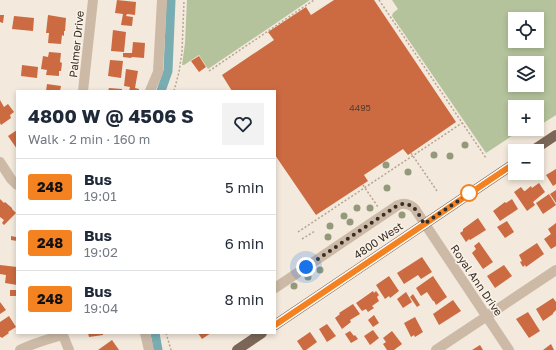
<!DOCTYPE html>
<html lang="en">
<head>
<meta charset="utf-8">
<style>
  :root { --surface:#fff; --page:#f2f2f3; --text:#1f2937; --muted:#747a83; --line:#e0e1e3 }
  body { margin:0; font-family:"Golos Text",sans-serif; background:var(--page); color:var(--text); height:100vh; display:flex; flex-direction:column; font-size:15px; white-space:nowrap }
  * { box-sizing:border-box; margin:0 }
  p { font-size:13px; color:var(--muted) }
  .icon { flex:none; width:22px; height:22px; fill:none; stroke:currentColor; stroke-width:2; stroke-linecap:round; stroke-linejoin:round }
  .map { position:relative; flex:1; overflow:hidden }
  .drawer { position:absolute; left:16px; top:90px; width:260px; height:244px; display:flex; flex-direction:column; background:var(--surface); border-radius:0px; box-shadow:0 2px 6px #0003 }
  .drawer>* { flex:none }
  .badge { padding:0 8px; border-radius:3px; font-size:14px; line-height:26px }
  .controls { position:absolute; left:508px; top:12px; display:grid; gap:8px }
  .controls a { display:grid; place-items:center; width:36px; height:36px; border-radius:0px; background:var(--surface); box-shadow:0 2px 6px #0003; font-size:20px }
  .you { position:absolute; width:20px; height:20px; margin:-10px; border:3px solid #fff; border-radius:50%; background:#1a73e8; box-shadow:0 0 0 6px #1a73e833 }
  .map>.badge { position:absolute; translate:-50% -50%; box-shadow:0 0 0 2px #fff }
  .round { display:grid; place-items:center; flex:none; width:42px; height:42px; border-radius:0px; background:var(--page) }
  .head { display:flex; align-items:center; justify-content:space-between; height:68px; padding:0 12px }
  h1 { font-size:19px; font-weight:700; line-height:30px }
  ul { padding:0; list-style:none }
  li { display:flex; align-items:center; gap:12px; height:56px; padding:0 12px; border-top:1px solid var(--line) }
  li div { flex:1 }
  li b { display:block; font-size:15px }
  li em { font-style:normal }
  li .badge { min-width:44px; font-weight:700; text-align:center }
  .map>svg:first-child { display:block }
</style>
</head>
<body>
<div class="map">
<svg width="556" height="350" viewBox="0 0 556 350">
  <rect width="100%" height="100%" fill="#f3e9dc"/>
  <g fill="#b4c39b" fill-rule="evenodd">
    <path d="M187,0H310L208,69L199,55L184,65H182L185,43Z"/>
    <path d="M392,0H556V115L537,127V107H515V129H535L531,131L515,134L486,153L392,16L393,13L398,9ZM515,19H537V41H515ZM515,63H537V85H515Z"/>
  </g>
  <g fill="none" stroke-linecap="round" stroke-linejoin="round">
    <g stroke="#79adb2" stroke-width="9">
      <path d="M161,91L168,71L171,0"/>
      <path d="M155,333L158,350"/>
    </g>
  </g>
  <g fill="#cc6a41">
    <path d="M117,0L136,2L135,15L127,14L126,16L133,17L132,26L121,25L123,14L115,13Z"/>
    <path d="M334,0H374L456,122L408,155L403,149L364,175L368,181L316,215L275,155V91H232L222,75L274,40L268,32L306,7L311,15Z"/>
    <path d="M0,15H4L3,23L0,22Z"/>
    <path d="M48,15L66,18L65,31H64V36L62,35L61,44L48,43L49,33H46Z"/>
    <path d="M14,16L34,18L33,31L12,29Z"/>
    <path d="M113,30L126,32L124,52L111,51Z"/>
    <path d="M133,42L145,43L144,58L132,57L131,58L123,57V53H132Z"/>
    <path d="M49,52L61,53L60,62L62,63L61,71H59V76L46,75L47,70L41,69L43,56L48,57Z"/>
    <path d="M199,56L206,67L199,72L191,61Z"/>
    <path d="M110,60L123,61L121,78L108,76Z"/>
    <path d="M22,65L38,67L37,78L21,76Z"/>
    <path d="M126,69L138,71L135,88L139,89V91H129L130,87L124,86Z"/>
    <path d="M47,84L61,86L60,91H46Z"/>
    <path d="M109,88L122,89V91H108Z"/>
    <path d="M0,100L4,107L8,104L14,112L10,115L11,118L1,125L0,123Z"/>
    <path d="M17,130V149L8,136Z"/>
    <path d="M556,169V184L553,186L546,175Z"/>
    <path d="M539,183L545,192L533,202L535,205L527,211L514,192L521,187L524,191H525L531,186L532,188Z"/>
    <path d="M556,190V203L550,194Z"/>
    <path d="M549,194L556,205L543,214L536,203Z"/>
    <path d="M0,199L4,203L5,202L12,208V209L16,213L4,225L2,223L4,220L0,217Z"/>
    <path d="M512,199L518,209L500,221L493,211L505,202L506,203Z"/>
    <path d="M478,218L486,230L470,240L469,239L466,242L460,233L463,231V229Z"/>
    <path d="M507,221L514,232L505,238L497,227Z"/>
    <path d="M556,223V246L551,249L544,239L551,234L548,229Z"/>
    <path d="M16,232H17V241L11,240V236L16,237Z"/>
    <path d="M479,242L493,262L483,269L472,253L476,249L474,246Z"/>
    <path d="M537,243L544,254L526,267L525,265L523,267L520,262L522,261L519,255Z"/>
    <path d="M422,257L432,272L421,279L418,275L404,284L397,273Z"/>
    <path d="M0,265L17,267V285L5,283L6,275L0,274Z"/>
    <path d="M504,265L512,276L495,288L487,276Z"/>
    <path d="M389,276L399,291L390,298L389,296L385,299L376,285Z"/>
    <path d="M433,276L447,297L436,305L434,301H433L427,292L421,296L416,288Z"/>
    <rect x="10" y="290" width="6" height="6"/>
    <path d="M373,291L374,293L376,291L379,295L377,297L379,301L372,306L374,308L368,312L366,309L362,311L356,303Z"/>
    <path d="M406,292L412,302L403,308L397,299Z"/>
    <path d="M413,294L420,305L417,307L410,297Z"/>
    <path d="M553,298L556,302V310L553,313V314L543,321L536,309Z"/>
    <path d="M453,300L461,311L439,325L433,314Z"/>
    <path d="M0,302L6,310L0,314Z"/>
    <path d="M353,304L360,314L350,320L351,322L342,329L335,318L340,314L339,313Z"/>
    <path d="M528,312L540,331L529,338L516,319Z"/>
    <path d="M374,315L379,323L373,327L368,320Z"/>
    <path d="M9,316L16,327L8,332L9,333L2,338L1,337H0V322Z"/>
    <path d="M415,317L423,332L415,337L414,335L411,337L404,323Z"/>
    <path d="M327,324L336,336L327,342L319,329Z"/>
    <path d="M373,330L379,338L370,345L364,336Z"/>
    <path d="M350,331L354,336L355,335L358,339L351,343L345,334Z"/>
    <path d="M392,331L402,344L394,350H387L383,344L386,342L383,338Z"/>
    <path d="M310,332L317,342L306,350H303L297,341Z"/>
    <path d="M88,333H103V335L89,337Z"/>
    <path d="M198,333H211L202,339Z"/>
    <path d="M112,340L119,350H98Z"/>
    <path d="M551,344L554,350H543Z"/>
    <path d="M480,345L483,350H472Z"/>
  </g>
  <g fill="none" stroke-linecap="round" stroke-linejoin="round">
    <g stroke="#b8a491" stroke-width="1.5" stroke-dasharray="2 2" stroke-linecap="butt">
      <path d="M379,0L486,158"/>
      <path d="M209,71L314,0"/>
      <path d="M174,91L179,72L182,52L184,0"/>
      <path d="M411,153L437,191"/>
      <path d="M363,185L378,207"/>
      <path d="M298,232L462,123"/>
      <path d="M302,239L315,231"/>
      <path d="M166,333L171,350"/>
    </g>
    <g stroke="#ccbaa7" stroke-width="10">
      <path d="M83,91L93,0"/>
      <path d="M150,91L158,72L162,0"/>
      <path d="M0,162L11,179L17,185"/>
      <path d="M275,288L398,205C405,202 410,204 415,209L509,350"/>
      <path d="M62,333L69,350"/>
      <path d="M145,333L149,350"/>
      <path d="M20,350C33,343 48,339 63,335"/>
      <path d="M436,350L556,270"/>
    </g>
    <g stroke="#7b6658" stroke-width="10">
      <path d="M532,151L556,135"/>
      <path d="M275,325L515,163"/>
      <path d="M237,350L262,333"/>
    </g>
  </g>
  <g fill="#93997a">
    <circle cx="465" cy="145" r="3.5"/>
    <circle cx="434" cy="155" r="3.5"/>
    <circle cx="450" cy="156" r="3.5"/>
    <circle cx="386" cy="165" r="3.5"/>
    <circle cx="408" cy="172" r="3.5"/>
    <circle cx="387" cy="188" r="3.5"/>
    <circle cx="357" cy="208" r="3.5"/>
    <circle cx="370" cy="208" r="3.5"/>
    <circle cx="402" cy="215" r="3.5"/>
    <circle cx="344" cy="216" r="3.5"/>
    <circle cx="350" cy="222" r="3.5"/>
    <circle cx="330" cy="226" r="3.5"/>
    <circle cx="328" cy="237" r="3.5"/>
    <circle cx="320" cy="270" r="3.5"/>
    <circle cx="308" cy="277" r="3.5"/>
    <circle cx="294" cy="286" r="3.5"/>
  </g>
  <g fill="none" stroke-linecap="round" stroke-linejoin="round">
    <defs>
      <path id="line" d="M275,325L515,163"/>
    </defs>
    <use href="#line" stroke="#fff" stroke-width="9"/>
    <use href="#line" stroke="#f58220" stroke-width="6"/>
    <path stroke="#382e28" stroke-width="4" stroke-dasharray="0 7.2" d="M306,267L398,205C413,200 418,213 424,224L473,191L469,193"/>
  </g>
  <circle fill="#fff" stroke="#f58220" stroke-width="2" cx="469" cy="193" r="8"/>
  <g text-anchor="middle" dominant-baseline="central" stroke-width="3" stroke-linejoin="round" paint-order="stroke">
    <g font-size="9" fill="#5d3d2e">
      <text x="360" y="107">4495</text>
    </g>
    <g font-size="11" fill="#382e28" stroke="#fbf3e8">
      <text transform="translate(76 44) rotate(-84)">Palmer Drive</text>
      <text transform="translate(378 240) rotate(-34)">4800 West</text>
      <text transform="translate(477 280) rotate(56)">Royal Ann Drive</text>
    </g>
  </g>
</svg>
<div class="controls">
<a><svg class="icon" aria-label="locate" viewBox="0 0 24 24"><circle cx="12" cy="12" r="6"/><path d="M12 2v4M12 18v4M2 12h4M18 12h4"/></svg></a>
<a><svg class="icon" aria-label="layers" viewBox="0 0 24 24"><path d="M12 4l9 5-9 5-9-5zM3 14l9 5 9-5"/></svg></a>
<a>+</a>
<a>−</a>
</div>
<div class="you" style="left:306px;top:267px"></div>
<section class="drawer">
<div class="head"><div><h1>4800 W @ 4506 S</h1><p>Walk · 2 min · 160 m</p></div><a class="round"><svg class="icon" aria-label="heart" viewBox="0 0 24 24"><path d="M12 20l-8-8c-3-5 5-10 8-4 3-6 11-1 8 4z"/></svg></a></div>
<ul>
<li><span class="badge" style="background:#f58220;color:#111">248</span><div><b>Bus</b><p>19:01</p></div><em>5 min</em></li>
<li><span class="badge" style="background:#f58220;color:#111">248</span><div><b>Bus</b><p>19:02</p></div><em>6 min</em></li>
<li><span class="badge" style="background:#f58220;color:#111">248</span><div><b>Bus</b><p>19:04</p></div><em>8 min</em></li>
</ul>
</section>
</div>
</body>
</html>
